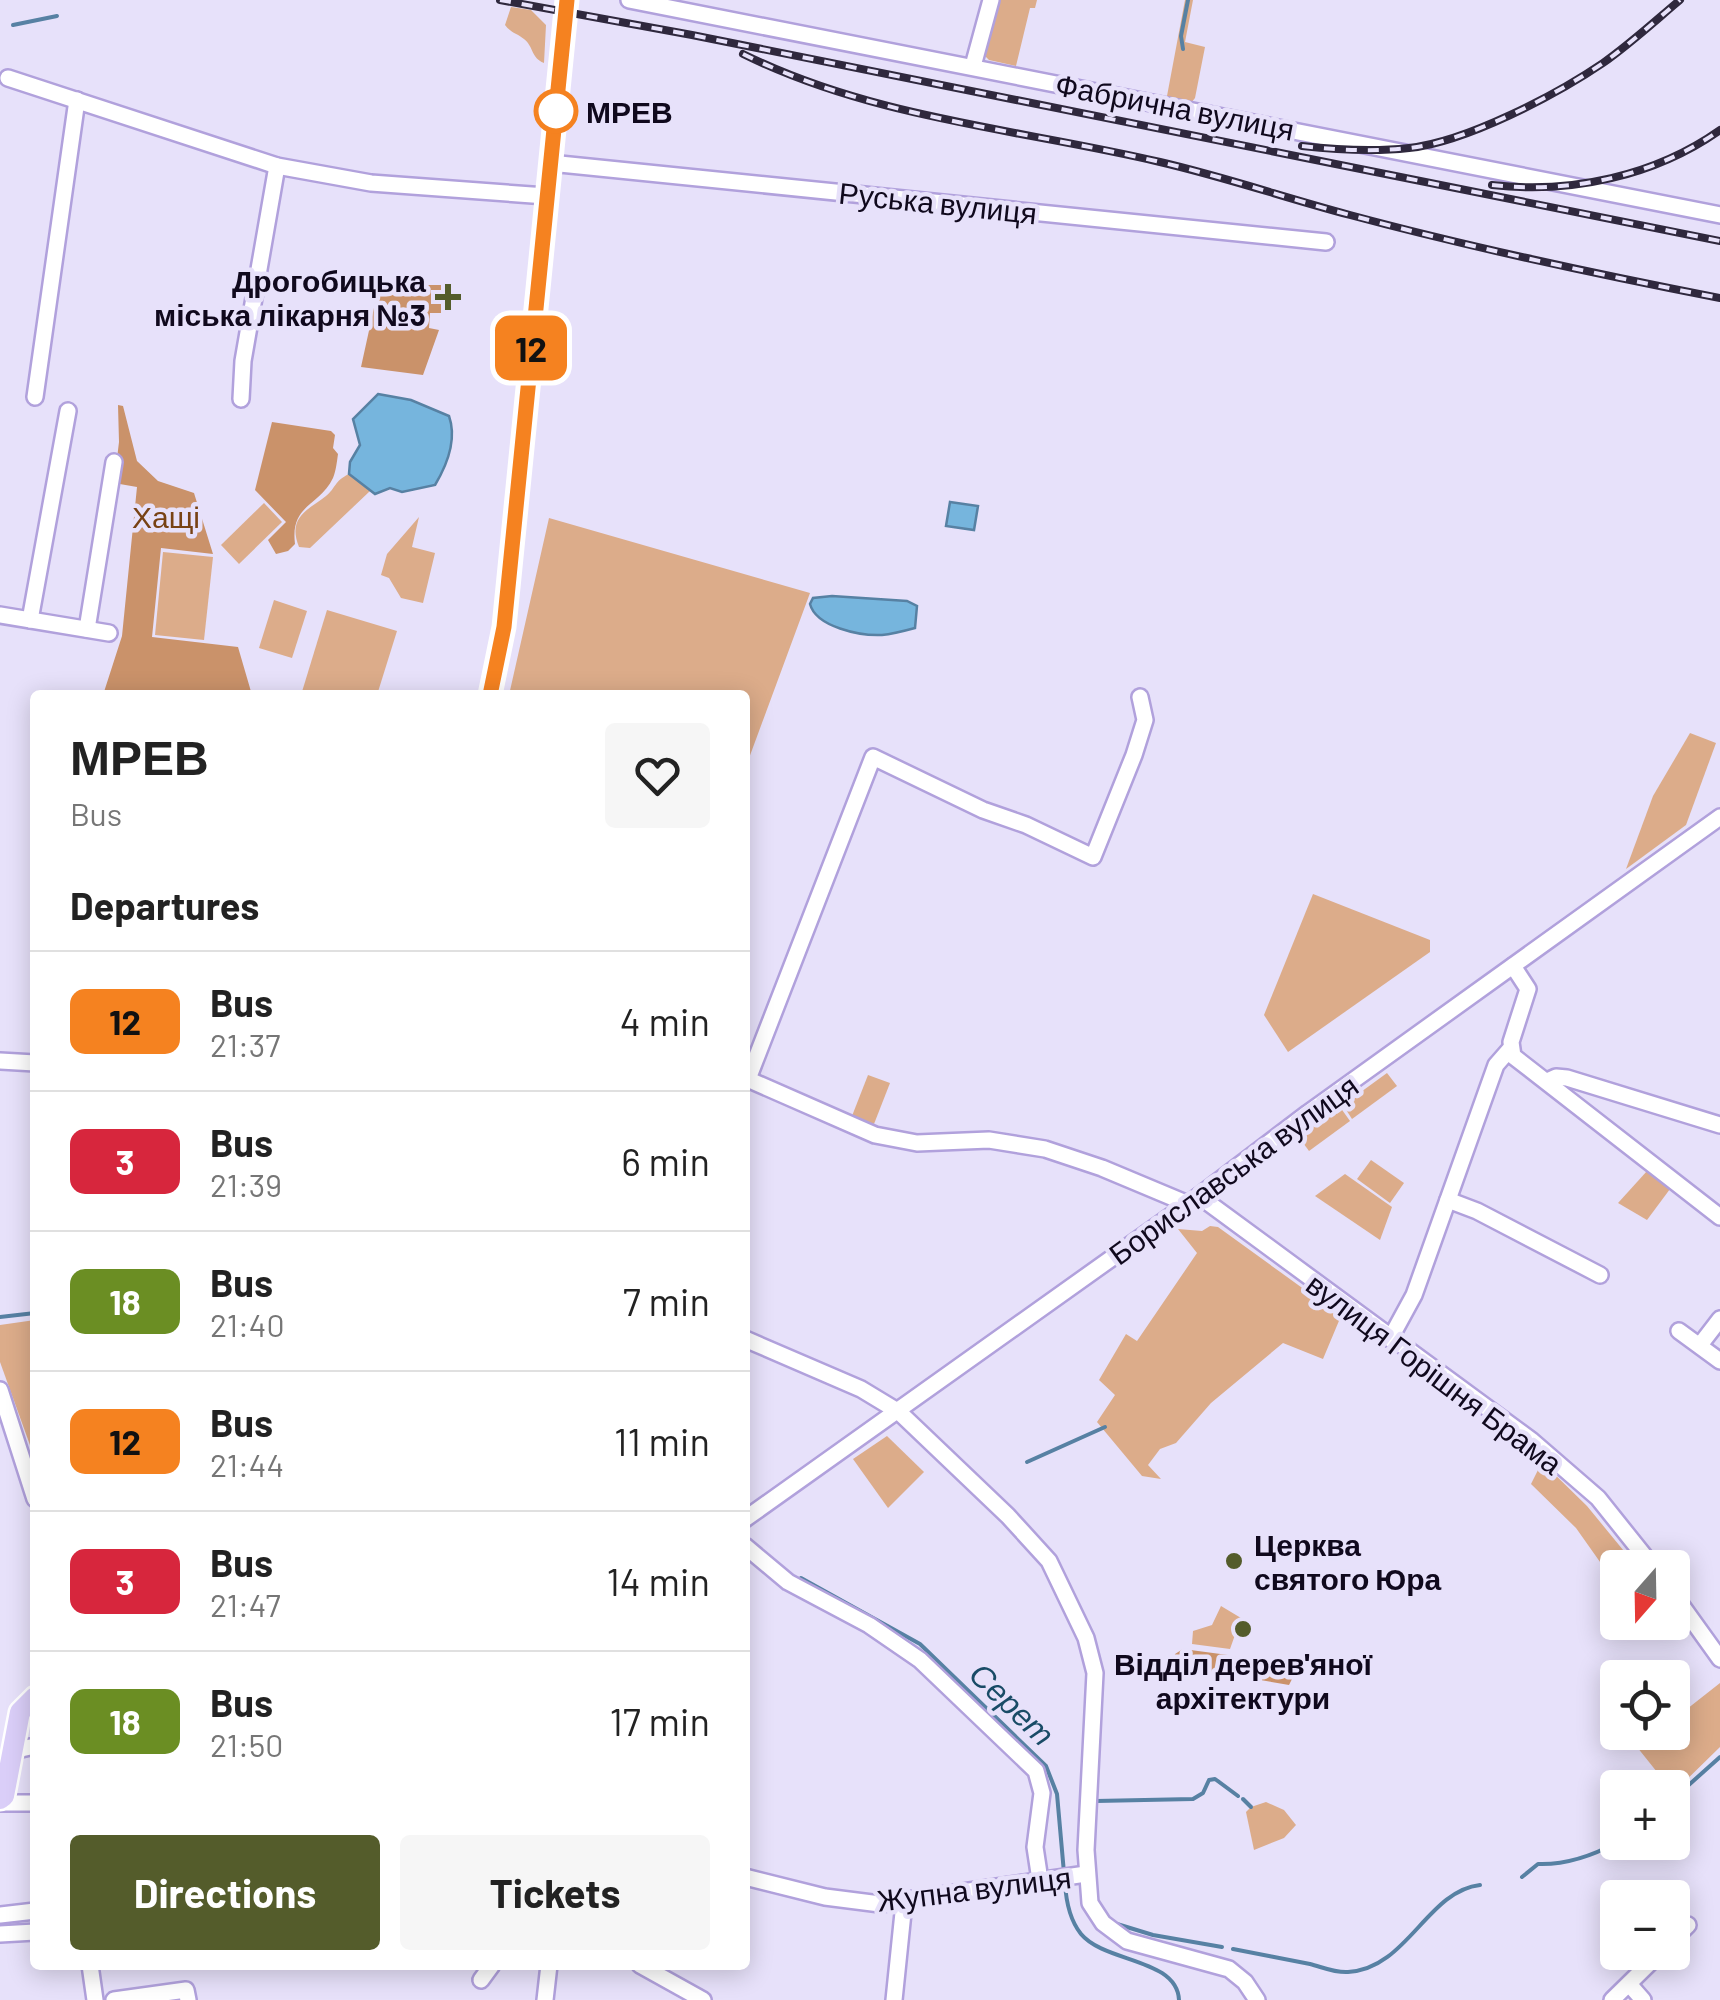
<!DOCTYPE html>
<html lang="en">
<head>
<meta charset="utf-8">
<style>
  :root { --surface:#fff; --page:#f6f6f6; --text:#222; --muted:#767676; --line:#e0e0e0; --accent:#545c2b }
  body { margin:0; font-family:Barlow,sans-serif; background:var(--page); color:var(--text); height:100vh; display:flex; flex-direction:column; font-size:38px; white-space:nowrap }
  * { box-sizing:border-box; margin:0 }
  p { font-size:32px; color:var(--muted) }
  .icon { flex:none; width:55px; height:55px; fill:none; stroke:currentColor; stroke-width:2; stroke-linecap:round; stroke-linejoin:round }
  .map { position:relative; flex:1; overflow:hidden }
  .details { position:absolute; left:30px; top:690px; width:720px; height:1280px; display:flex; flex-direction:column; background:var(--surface); border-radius:10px; box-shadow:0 5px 25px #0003 }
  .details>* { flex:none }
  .badge { padding:0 20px; border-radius:15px; font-size:35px; line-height:65px }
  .needle { width:65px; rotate:200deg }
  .controls { position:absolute; left:1600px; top:1550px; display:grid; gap:20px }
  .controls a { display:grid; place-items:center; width:90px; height:90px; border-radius:10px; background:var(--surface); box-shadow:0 5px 25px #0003; font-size:50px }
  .map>.badge { position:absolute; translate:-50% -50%; box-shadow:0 0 0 5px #fff }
  h2 { padding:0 40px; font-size:38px; line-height:90px }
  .round { display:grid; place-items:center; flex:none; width:105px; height:105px; border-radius:10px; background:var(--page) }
  .overview { display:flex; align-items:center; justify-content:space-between; height:170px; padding:0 40px }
  h1 { font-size:48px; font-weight:700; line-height:75px }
  .button { display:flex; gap:20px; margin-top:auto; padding:20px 40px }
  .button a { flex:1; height:115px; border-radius:10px; background:var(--accent); color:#fff; font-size:40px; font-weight:700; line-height:115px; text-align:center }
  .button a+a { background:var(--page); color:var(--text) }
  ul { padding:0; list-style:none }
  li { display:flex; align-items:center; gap:30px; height:140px; padding:0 40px; border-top:2px solid var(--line) }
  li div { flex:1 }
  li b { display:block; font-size:38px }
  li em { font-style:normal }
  li .badge { min-width:110px; font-weight:700; text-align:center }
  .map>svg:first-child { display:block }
</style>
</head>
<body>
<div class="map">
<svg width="1720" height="2000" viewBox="0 0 1720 2000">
  <rect width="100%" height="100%" fill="#e7e1fa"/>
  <g fill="#dcac8a">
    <path d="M1000,0H1037L1035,8H1030L1016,66L989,60L985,56Z"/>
    <path d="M1185,0H1193L1185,42L1205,47L1195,98L1191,103L1167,99V96Z"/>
    <path d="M511,7L531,10L546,25L544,63C531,58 534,47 524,39C517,33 511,33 505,25Z"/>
    <path d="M349,474L370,491L310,548L299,547C287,517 308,510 326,496C336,488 334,481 349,474Z"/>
    <path d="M264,503L282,522L239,564L221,545Z"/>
    <path d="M419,517L412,547L435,553L423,603L401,598L389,578L381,575L387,554Z"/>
    <path d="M549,518L810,593L745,769V695H509Z"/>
    <path d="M163,552L213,557L204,640L155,635Z"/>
    <path d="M274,600L307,611L292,658L259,648Z"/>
    <path d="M327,610L397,631L377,695H301Z"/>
    <path d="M1690,733L1716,743L1686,825L1626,869L1653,796Z"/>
    <path d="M1313,894L1430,940V952L1288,1052L1264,1015Z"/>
    <path d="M1387,1073L1397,1086L1352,1119L1343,1105Z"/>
    <path d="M868,1075L890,1083L874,1124L852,1116Z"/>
    <path d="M1340,1107L1350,1121L1309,1151L1298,1136Z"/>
    <path d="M1371,1160L1404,1183L1390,1203L1357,1179Z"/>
    <path d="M1647,1171L1670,1189L1647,1220L1618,1203Z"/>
    <path d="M1345,1174L1392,1207L1380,1240L1315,1196Z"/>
    <path d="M1210,1226L1218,1227L1341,1316L1323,1359L1283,1343L1211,1403L1176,1443L1160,1449L1148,1465L1161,1479L1142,1476L1097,1422L1115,1395L1099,1380L1126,1334L1137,1341L1197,1253L1178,1229L1202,1231Z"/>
    <path d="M35,1320V1459L0,1362V1325Z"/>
    <path d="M887,1436L924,1472L888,1508L853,1459Z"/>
    <path d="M1542,1462L1587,1506L1637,1567L1618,1568L1617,1586L1576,1528L1531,1484Z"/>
    <path d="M1221,1606L1241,1618L1230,1649L1192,1644L1193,1631L1212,1625Z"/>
    <path d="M1720,1683V1747L1673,1793L1672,1788L1669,1787L1637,1747L1656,1733L1672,1732L1673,1720Z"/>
    <path d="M1266,1802L1284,1810L1296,1825L1284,1838L1254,1850L1246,1812L1251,1807Z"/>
  </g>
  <g fill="#ca926a">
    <path d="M379,285H444L442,313H430L429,328L439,330L423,375L361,367Z"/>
    <path d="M118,405L123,406L137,461L158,481L194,493L213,554L161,548L152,637L238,647L252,695H103L122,636L137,487L114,483L119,442Z"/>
    <path d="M272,422L331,431L335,435L333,448L338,454C337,461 336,471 333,478C319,507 290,504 295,544L288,551L276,554L268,540L286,522L255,490Z"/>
    <path d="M1183,1649L1228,1655L1281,1669L1279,1676L1292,1679L1289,1685L1173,1665L1175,1654Z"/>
  </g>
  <g fill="#76b5dd" stroke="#5781a3" stroke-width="2.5">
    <path d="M378,394L411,400L449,416C457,439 447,465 435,485L402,492L390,488L375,494L349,474L350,462L360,445L353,419Z"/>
    <path d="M950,502L978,506L974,530L946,526Z"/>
    <path d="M832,596L907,601L917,606L915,628C904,631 893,634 882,635C860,636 816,627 810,604L813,598Z"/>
  </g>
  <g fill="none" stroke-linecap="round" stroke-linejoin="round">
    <g stroke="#5781a3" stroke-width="4">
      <path d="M13,25L57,16"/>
      <path d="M1183,49L1181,36L1188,0"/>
      <path d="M0,1317L35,1313"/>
      <path d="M1027,1462L1105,1427"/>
      <path d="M801,1578L920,1644L1046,1766L1057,1794L1064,1873"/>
      <path d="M1243,1799L1251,1807"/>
      <path d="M1672,1800L1720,1757"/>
      <path d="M1096,1801L1193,1799L1203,1793L1209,1780L1215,1779L1238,1796"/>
      <path d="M1522,1877L1538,1864C1565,1865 1594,1855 1618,1842"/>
      <path d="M1065,1883C1066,1901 1069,1919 1081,1934C1105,1963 1177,1958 1179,2000"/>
      <path d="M1117,1924L1153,1935L1222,1947"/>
      <path d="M1233,1949C1259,1954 1284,1959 1310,1964C1322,1967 1335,1973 1348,1972C1407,1969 1427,1891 1480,1885"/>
    </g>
    <defs>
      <g id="minor">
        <path d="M629,0L1720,215"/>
        <path d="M973,66L991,0"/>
        <path d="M8,78L277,166L371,183L546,196"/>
        <path d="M550,163L1326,242"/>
        <path d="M35,397L77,100"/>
        <path d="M241,399L243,361L277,166"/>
        <path d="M0,615L109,633"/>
        <path d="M30,620L68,411"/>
        <path d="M87,629L114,462"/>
        <path d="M1513,966L1528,989L1511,1042L1513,1056L1720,1217"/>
        <path d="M0,1061L35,1063"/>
        <path d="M745,1078L875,1135L917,1143L989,1140L1045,1149L1102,1168L1188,1204"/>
        <path d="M748,1079L873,757L983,810L1026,825L1093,857L1134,755L1145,720L1140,697"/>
        <path d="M1547,1081L1556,1077L1567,1078L1720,1125"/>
        <path d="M1199,1196L1531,1440L1598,1498L1654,1568"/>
        <path d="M1448,1200L1477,1211L1600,1275"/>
        <path d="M1679,1331L1720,1361"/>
        <path d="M745,1339L861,1389L899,1412L1008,1516L1049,1561L1086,1638L1095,1673L1086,1850L1090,1903L1103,1923L1127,1941L1229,1969L1245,1982L1257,2000"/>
        <path d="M1390,1339L1414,1295L1496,1065L1510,1049"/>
        <path d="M1700,1345L1720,1319"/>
        <path d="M0,1390L35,1499"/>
        <path d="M745,1519L1199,1196L1308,1113L1720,817"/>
        <path d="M745,1546L788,1582L869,1625L920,1660L1036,1771L1042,1793L1035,1847L1040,1880"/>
        <path d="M1672,1592L1720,1659"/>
        <path d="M12,1751L35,1746"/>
        <path d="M0,1803H35"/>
        <path d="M745,1877L825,1897L880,1904L1086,1874"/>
        <path d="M0,1915L35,1911"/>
        <path d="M0,1934L35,1932"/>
        <path d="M1672,1941L1688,1925"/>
        <path d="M90,1965L95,2000"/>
        <path d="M640,1965L703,2000"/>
        <path d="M481,1980L492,1965"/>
        <path d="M1629,1984L1643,2000"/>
        <path d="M114,2000L186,1990L188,2000"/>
        <path d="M545,2000L549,1965"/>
        <path d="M894,2000L904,1903"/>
        <path d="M1612,2000L1661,1952"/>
      </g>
      <g id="major">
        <path d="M490,695L504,627L567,0"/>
        <path d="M0,1799L4,1796L20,1712L35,1697"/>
      </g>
    </defs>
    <use href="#minor" stroke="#b1a1dc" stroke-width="20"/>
    <use href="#major" stroke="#fff" stroke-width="25"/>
    <use href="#minor" stroke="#fff" stroke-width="15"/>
    <use href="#major" stroke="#dacef8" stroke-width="20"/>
    <defs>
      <g id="rail">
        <path d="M500,0L692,35L1720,241"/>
        <path d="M743,54C875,119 1020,129 1160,162C1225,177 1286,198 1350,215C1473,248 1596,274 1720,298"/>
        <path d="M1302,146C1338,150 1373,152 1409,148C1466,142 1556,95 1603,63C1630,44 1655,21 1680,0"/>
        <path d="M1492,185C1571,194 1655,176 1720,130"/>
      </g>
    </defs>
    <use href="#rail" stroke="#2f283d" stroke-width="8"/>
    <use href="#rail" stroke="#e7e1fa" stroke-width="4" stroke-dasharray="11" stroke-linecap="butt"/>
  </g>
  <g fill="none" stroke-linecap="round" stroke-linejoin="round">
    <defs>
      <path id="line" d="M490,695L504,627L567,0"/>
    </defs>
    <use href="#line" stroke="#fff" stroke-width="22"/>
    <use href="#line" stroke="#f58220" stroke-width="15"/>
  </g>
  <circle fill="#fff" stroke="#f58220" stroke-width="5" cx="556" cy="111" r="20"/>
  <g fill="#545c2b" stroke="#e7e1fa" stroke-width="4">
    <path d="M443 282h10v10h10v10h-10v10h-10v-10h-10v-10h10z"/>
    <circle cx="1234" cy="1561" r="10"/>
    <circle cx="1243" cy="1629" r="10"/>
  </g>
  <g text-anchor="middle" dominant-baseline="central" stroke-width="9" stroke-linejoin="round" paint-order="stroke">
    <g font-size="30" fill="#10091d" stroke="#e7e1fa">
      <text transform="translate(1175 106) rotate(11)">Фабрична вулиця</text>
      <text transform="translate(938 202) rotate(6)">Руська вулиця</text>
      <text transform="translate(1233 1169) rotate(-36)">Бориславська вулиця</text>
      <text transform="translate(1435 1373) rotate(37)">вулиця Горішня Брама</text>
      <text transform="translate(974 1888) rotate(-7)">Жупна вулиця</text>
    </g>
    <g font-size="30" font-weight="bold" fill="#10091d" stroke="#e7e1fa" text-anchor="start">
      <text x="586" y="111">МРЕВ</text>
    </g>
    <g font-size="30" font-weight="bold" fill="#10091d" stroke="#e7e1fa" text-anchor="end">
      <text x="426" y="280">Дрогобицька<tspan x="426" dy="34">міська лікарня №3</tspan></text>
      <text x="1254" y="1544" text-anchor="start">Церква<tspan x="1254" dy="34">святого Юра</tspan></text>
      <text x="1243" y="1663" text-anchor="middle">Відділ дерев'яної<tspan x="1243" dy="34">архітектури</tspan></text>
    </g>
    <g font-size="30" fill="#784214" stroke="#e7e1fa">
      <text x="166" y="516">Хащі</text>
    </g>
    <g font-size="32" font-style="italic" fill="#194b66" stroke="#e7e1fa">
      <text transform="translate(1013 1703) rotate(44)">Серет</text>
    </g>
  </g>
</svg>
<div class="controls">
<a><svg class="needle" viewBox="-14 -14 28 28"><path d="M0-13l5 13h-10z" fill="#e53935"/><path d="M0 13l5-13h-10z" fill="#767676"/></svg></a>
<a><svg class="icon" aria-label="locate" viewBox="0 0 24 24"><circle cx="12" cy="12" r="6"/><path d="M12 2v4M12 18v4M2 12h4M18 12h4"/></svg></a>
<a>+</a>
<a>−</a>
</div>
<b class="badge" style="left:531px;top:348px;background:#f58220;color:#111">12</b>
<section class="details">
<div class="overview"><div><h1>МРЕВ</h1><p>Bus</p></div><a class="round"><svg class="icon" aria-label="heart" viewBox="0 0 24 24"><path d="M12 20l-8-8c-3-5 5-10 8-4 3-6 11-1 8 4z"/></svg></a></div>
<h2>Departures</h2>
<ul>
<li><span class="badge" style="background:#f58220;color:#111">12</span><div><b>Bus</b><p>21:37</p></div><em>4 min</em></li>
<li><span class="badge" style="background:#d7263d;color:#fff">3</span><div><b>Bus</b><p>21:39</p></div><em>6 min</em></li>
<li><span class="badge" style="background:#6b8e23;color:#fff">18</span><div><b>Bus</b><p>21:40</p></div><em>7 min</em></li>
<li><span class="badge" style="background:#f58220;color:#111">12</span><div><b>Bus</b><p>21:44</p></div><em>11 min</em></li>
<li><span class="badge" style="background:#d7263d;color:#fff">3</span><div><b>Bus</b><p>21:47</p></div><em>14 min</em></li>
<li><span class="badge" style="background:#6b8e23;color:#fff">18</span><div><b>Bus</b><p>21:50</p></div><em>17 min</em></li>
</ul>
<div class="button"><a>Directions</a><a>Tickets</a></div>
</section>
</div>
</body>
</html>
